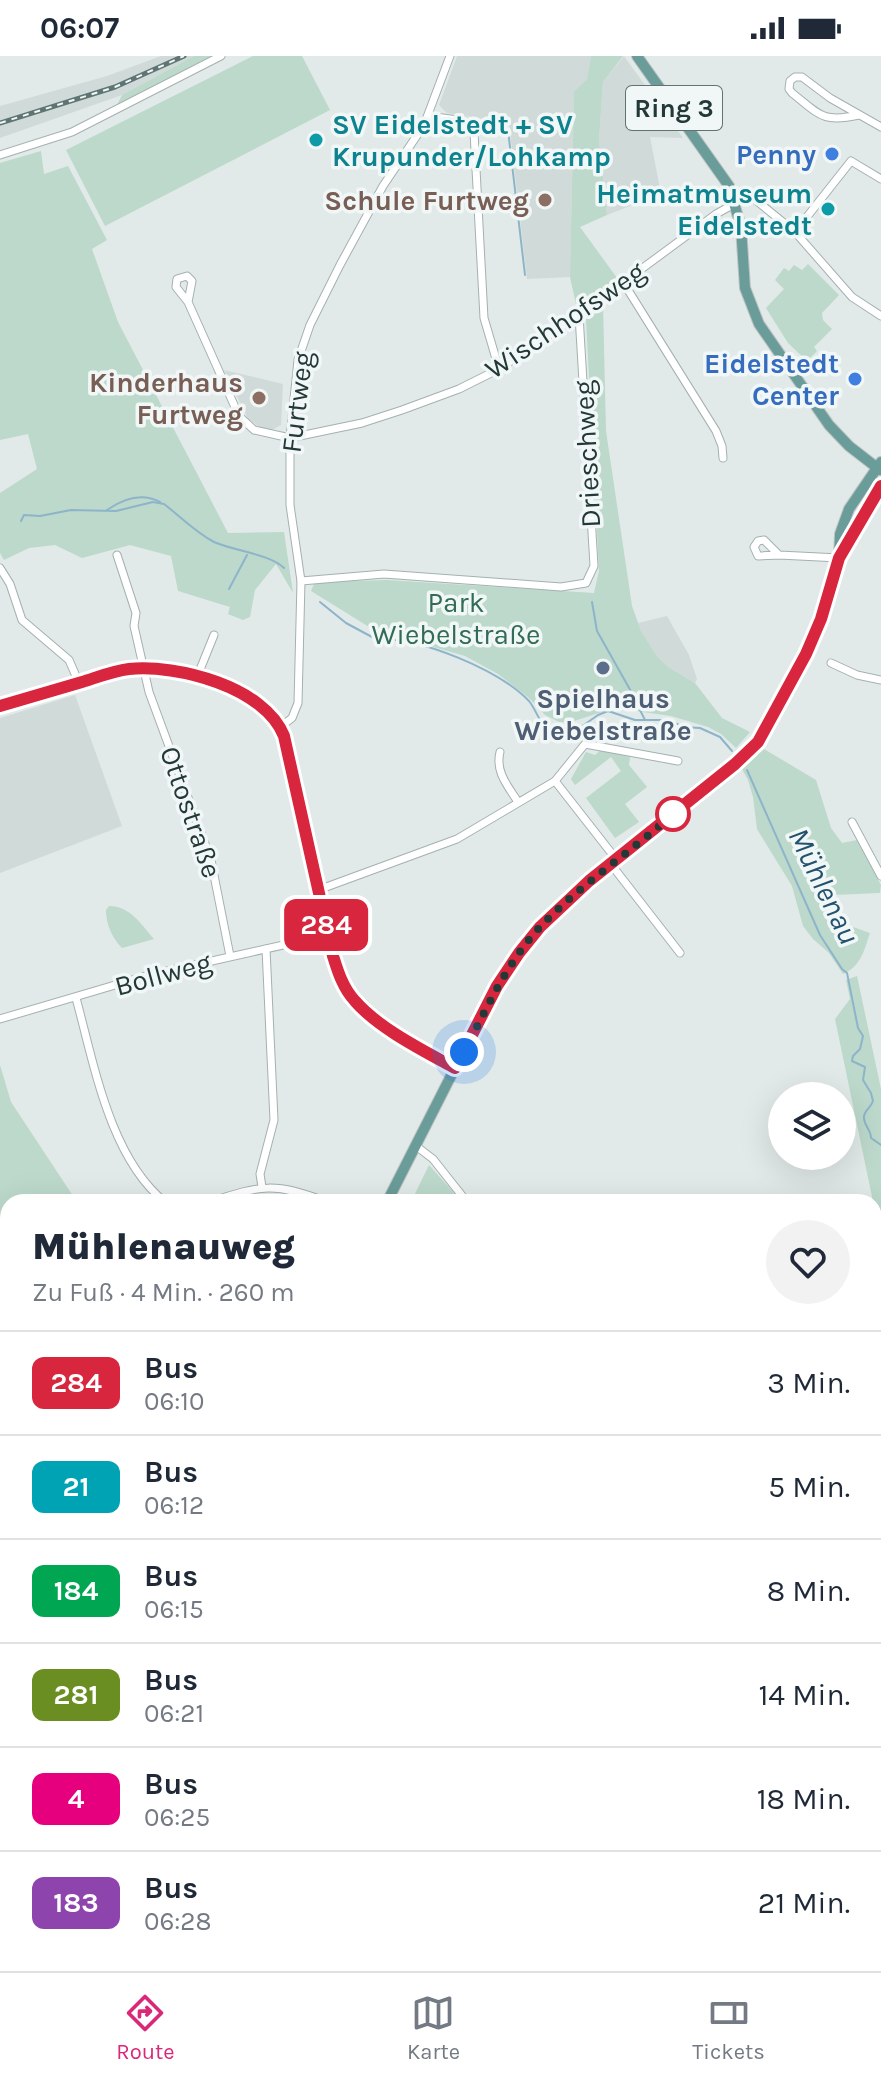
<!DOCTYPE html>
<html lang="de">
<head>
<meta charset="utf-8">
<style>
  :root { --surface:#fff; --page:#f2f2f3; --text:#1f2937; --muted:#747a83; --line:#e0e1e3; --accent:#db2777 }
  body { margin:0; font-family:Karla,sans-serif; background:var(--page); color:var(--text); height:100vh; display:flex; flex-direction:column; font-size:30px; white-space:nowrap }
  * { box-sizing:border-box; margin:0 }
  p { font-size:26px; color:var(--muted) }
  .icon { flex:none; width:44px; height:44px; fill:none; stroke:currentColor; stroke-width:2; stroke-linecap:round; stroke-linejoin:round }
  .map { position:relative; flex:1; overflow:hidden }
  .panel { position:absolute; left:0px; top:1138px; width:882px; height:778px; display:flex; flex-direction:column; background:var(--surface); border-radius:24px 24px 0 0; box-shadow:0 8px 32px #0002 }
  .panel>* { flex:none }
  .badge { padding:0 16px; border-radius:12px; font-size:28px; line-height:52px }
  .buttons { position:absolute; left:768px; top:1026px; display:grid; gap:16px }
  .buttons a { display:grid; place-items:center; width:88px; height:88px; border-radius:50%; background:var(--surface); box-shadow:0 8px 32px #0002; font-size:40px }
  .you { position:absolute; width:40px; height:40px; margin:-20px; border:6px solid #fff; border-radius:50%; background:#1a73e8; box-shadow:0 0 0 12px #1a73e833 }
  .map>.badge { position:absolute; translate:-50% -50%; box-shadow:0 0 0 4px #fff }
  .round { display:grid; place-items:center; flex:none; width:84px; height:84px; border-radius:42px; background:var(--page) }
  .overview { display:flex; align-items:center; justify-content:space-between; height:136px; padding:0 32px }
  h1 { font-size:38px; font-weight:800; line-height:60px }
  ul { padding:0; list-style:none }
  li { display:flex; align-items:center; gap:24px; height:104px; padding:0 32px; border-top:2px solid var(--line) }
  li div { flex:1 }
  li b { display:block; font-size:30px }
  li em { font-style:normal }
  li .badge { min-width:88px; font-weight:700; text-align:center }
  .status { display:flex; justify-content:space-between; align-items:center; height:56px; padding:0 40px; background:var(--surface); direction:ltr }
  .status svg { height:22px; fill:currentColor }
  .tabs { display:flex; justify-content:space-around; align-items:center; height:112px; border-top:2px solid var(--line); background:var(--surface); font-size:22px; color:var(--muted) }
  .tabs a { display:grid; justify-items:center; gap:4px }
  .tabs .active { color:var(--accent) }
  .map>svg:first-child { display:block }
</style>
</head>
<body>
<div class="status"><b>06:07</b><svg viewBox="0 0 49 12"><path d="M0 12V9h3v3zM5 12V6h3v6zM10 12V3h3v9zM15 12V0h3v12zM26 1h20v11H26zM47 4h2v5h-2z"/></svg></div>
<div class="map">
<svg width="881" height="1915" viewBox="0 0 881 1915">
  <rect width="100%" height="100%" fill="#e1eae8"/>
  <g fill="#d0dad8">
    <path d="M161,0H194L122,39L0,82V50L107,20Z"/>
    <path d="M457,0H591L587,23L574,37L570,221L527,223L509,67L447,57L439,49Z"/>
    <path d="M624,0L683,82L650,81L661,138L607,159L599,84L603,26Z"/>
    <path d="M224,314L283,328L281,369L270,375L261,372L248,363Z"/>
    <path d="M667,560L689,599L697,623L695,627L668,611L656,599L641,575L638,567Z"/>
    <path d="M75,639L122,770L0,817V662Z"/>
    <path d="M0,1286L8,1294V1621L0,1637Z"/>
    <path d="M610,1908H797L799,1915H611Z"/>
  </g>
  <g fill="#bcd9cb">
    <path d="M194,0H214L115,53L122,39Z"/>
    <path d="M253,0H302L330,54L105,170L66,94Z"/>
    <path d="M591,0H623L603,26L599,84L607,159L580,171L617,222L577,253L570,221L574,36L587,23Z"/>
    <path d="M41,95L44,118L68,110L107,184L92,193L118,266L228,477L284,476L293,537L276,508L255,534L250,561L243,564L228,558L230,551L178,535L171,500L130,489L82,502L55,489L29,492L4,504L0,497V437L37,413L28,378L0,384V107Z"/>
    <path d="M808,208L839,239L822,257L823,264L832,273L814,291L817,295L807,305L788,287L766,252L784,233L775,224L784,212L789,215L794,209L802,214Z"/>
    <path d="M603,248L606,375L632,550L641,575L656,599L668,611L695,627L722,662L750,676L736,692L721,678L708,671L671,660L636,655L608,654L571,666H559L545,659L529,642L498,618L465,600L374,574L311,535L314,528L319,526L387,524L594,537L599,515L586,263Z"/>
    <path d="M602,693L630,701L629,709L647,731L625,748L639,766L615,782L586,742L621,715L611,701L575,729L571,723L586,696L595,699Z"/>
    <path d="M764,693L816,724L831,772L842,787L857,784L881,829L880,837L833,839L836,865L870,877C864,895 861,910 843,918L829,897L813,883L803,870L792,830L757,773L753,741L748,724L742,713Z"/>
    <path d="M109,850C130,850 141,868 154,883L122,892C112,882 106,868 106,854Z"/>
    <path d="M857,920L881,1033V1184L835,963L850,943L846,924Z"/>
    <path d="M0,1009L11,1046L77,1146H8V1259L0,1251Z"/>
    <path d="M429,1109L462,1146H411Z"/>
    <path d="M874,1730L881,1736V1915H799L797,1908H874V1759L875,1775H880C879,1759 874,1746 874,1730Z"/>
    <path d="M409,1908H524L513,1915H397Z"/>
  </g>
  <path fill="#8eb4ca" d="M881,1475V1565L874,1571V1477Z"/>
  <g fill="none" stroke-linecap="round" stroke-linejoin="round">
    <g stroke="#8eb4ca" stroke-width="2">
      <path d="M508,74L525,219"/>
      <path d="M107,454C123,443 141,436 160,446"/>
      <path d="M21,465L24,459L40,460L71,454L116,455L153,446L164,448C181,461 195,476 214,486C234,495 270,498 284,512"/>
      <path d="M229,533L247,499"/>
      <path d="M320,546L346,567L372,581"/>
      <path d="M592,546L597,575L637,646"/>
      <path d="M378,583C420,581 499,614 529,645C537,655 539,667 549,676L581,671L598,659L608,655L635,664H669L683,671L700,672L720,681L732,695"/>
      <path d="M640,654L645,664"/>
      <path d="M747,714L820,879L842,913L847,917L858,972L863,980L860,993L853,1000L852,1005L865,1011L863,1024L871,1037L873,1045C871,1051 865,1054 864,1060C863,1069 871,1073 871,1082L881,1089"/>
      <path d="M874,1465L881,1463"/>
    </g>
    <g stroke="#bbc7c5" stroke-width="12" stroke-dasharray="12 6" stroke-linecap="butt">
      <path d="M427,1915L439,1908"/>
      <path d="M487,1915L498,1908"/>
    </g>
    <defs>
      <g id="street">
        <path d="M859,59C822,67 820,59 792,37L789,33L790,25L795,21H802L830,42L881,71"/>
        <path d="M428,60L465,65L474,76L484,262L499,313"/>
        <path d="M0,99L72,76L221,0"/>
        <path d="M752,141L795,176L852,241L881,260"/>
        <path d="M795,176L851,105L881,123"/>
        <path d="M623,226L716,375L722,390L723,402"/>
        <path d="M188,246L192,225L187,220L177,223L176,231L188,246L239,360L254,374L290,382L362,367L402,354L459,333L499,313L579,259L716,158L736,147"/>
        <path d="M117,499L136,557L134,570L149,636L211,804L230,900"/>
        <path d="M779,499L758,500L754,491L758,485L764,484L779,499L839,502"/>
        <path d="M0,512L10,528L22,564L69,604L79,627"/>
        <path d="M301,525L384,518L561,531L586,527L594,510L579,259"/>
        <path d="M831,607L857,619L881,624"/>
        <path d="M197,621L214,579"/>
        <path d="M280,671L292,662L298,647L301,525L290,449V382L298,304L310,269L340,209L383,130L424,69L450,0"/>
        <path d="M500,696C495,716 508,730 518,746"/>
        <path d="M555,725L616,803"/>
        <path d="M852,766L881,820"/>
        <path d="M610,807L680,897"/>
        <path d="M318,834L457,783L555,725L585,688L678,705"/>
        <path d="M76,942C94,1008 110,1102 165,1146"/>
        <path d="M0,963L149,919L328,879"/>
        <path d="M416,1090L433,1103L467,1146"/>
        <path d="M262,1131L260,1118L274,1064L266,893"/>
        <path d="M210,1146C261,1129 275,1126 327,1146"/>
        <path d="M0,1775L8,1789"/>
        <path d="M152,1908L157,1915"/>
        <path d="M333,1915L337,1908"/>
        <path d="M585,1915L597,1908"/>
      </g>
      <g id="secondary">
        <path d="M0,650C27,642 55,634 82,626C98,621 113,615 129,613C178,609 265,631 284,680L333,900C338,916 344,932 355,945C377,972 424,995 455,1012"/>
        <path d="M287,1908L289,1915"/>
      </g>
      <g id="primary">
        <path d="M637,0L729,130L741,171L745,232L759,268L829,369L849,390L880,414"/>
        <path d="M840,500L881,430"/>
        <path d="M387,1146L488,947L519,897L540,871L589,825L735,708L758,686L806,598L821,563L839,502L840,478L849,453L881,406"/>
        <path d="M0,1908L8,1896"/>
        <path d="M10,1915L15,1908"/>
      </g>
      <g id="highway">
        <path d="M874,1594L881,1588"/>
        <path d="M874,1628L881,1622"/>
      </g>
    </defs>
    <use href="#street" stroke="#a4b1b0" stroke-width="9"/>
    <use href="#secondary" stroke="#9eb2af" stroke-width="11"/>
    <use href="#primary" stroke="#bdc4c3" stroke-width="12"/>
    <use href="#highway" stroke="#bdc4c3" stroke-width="14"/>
    <use href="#street" stroke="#fff" stroke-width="7"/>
    <use href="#secondary" stroke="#fff" stroke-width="9"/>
    <use href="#primary" stroke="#6a9c9a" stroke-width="10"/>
    <use href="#highway" stroke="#326263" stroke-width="12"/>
    <defs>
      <g id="rail">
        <path d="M0,67L115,31L184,0"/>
        <path d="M0,1257L8,1265"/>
        <path d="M874,1724L881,1731"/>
      </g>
    </defs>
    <use href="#rail" stroke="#5e7574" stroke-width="5"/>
    <use href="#rail" stroke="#f1f7f6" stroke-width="2" stroke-dasharray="6" stroke-linecap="butt"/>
  </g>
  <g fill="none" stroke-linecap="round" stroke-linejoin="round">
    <defs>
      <path id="line" d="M0,650C27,642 55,634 82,626C98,621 113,615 129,613C177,608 265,631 284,680L333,900C338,916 343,932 355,945C378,972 424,995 455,1012L497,930L519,897L540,871L589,825L735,708L758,686L806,598L821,563L839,502L881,430"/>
    </defs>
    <use href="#line" stroke="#fff" stroke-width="18"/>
    <use href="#line" stroke="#d7263d" stroke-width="12"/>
    <path stroke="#233938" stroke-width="8" stroke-dasharray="0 14.4" d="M464,996C487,952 507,906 541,870C581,828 631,796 673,758"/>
  </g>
  <g fill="#0f9aa8" stroke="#f1f7f6" stroke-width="3">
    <circle cx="316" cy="84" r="8"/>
    <circle cx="828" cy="153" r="8"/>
  </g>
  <g fill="#3f7fe0" stroke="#f1f7f6" stroke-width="3">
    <circle cx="832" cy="98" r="8"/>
    <circle cx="855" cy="323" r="8"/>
  </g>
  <g fill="#8d6e63" stroke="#f1f7f6" stroke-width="3">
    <circle cx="545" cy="144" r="8"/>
    <circle cx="259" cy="342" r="8"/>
  </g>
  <circle fill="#5c6f8a" stroke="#f1f7f6" stroke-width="3" cx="603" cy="612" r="8"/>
  <circle fill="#fff" stroke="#d7263d" stroke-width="4" cx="673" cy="758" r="16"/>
  <g text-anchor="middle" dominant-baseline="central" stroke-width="7" stroke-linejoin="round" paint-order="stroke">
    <rect fill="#f1f7f6" stroke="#617271" stroke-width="2" x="626" y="30" width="96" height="44" rx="6"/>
    <g font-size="26" font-weight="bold" fill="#233938">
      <text x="674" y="52">Ring 3</text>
    </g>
    <g font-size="28" font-weight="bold" fill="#0d838f" stroke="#f1f7f6" text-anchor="start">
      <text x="332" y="68">SV Eidelstedt + SV<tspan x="332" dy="32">Krupunder/Lohkamp</tspan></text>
      <text x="812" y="137" text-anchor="end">Heimatmuseum<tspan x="812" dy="32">Eidelstedt</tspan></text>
    </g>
    <g font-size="28" font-weight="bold" fill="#366cbe" stroke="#f1f7f6" text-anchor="end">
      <text x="816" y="98">Penny</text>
      <text x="839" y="307">Eidelstedt<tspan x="839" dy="32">Center</tspan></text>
    </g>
    <g font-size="28" font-weight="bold" fill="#785e54" stroke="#f1f7f6" text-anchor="end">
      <text x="529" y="144">Schule Furtweg</text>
      <text x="243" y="326">Kinderhaus<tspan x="243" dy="32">Furtweg</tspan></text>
    </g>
    <g font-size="28" fill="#233938" stroke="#f1f7f6">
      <text transform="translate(565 264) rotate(-34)">Wischhofsweg</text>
      <text transform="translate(297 346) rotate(-83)">Furtweg</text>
      <text transform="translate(587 398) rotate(-93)">Drieschweg</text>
      <text transform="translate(191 756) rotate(71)">Ottostraße</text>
      <text transform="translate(163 918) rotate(-15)">Bollweg</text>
    </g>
    <g font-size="28" fill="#326c55" stroke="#f1f7f6">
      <text x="456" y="546">Park<tspan x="456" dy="32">Wiebelstraße</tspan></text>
    </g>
    <g font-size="28" font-weight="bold" fill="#4e5e75" stroke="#f1f7f6">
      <text x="603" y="642">Spielhaus<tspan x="603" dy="32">Wiebelstraße</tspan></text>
    </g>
    <g font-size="30" font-style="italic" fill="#23526f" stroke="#f1f7f6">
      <text transform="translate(824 830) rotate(64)">Mühlenau</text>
    </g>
  </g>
</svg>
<div class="buttons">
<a><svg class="icon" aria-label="layers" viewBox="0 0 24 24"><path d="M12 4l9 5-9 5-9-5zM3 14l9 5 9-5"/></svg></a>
</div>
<div class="you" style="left:464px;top:996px"></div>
<b class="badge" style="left:326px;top:869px;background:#d7263d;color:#fff">284</b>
<section class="panel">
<div class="overview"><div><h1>Mühlenauweg</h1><p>Zu Fuß · 4 Min. · 260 m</p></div><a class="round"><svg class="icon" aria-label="heart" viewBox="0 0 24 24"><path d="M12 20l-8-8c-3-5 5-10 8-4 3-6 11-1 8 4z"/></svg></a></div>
<ul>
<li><span class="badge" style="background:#d7263d;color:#fff">284</span><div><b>Bus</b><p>06:10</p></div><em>3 Min.</em></li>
<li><span class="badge" style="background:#00a3b4;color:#fff">21</span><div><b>Bus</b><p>06:12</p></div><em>5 Min.</em></li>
<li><span class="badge" style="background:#00a651;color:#fff">184</span><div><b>Bus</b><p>06:15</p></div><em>8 Min.</em></li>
<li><span class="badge" style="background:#6b8e23;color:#fff">281</span><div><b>Bus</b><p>06:21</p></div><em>14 Min.</em></li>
<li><span class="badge" style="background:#e6007e;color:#fff">4</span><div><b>Bus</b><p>06:25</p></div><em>18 Min.</em></li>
<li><span class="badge" style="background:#8e44ad;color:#fff">183</span><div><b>Bus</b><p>06:28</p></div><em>21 Min.</em></li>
</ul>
</section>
</div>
<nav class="tabs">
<a class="active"><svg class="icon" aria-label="directions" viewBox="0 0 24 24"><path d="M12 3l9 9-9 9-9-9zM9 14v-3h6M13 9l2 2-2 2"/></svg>Route</a>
<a><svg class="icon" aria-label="map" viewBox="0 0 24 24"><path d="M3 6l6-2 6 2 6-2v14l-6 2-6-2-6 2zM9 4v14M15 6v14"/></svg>Karte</a>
<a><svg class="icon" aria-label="tickets" viewBox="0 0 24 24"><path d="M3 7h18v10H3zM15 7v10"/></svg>Tickets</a>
</nav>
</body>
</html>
